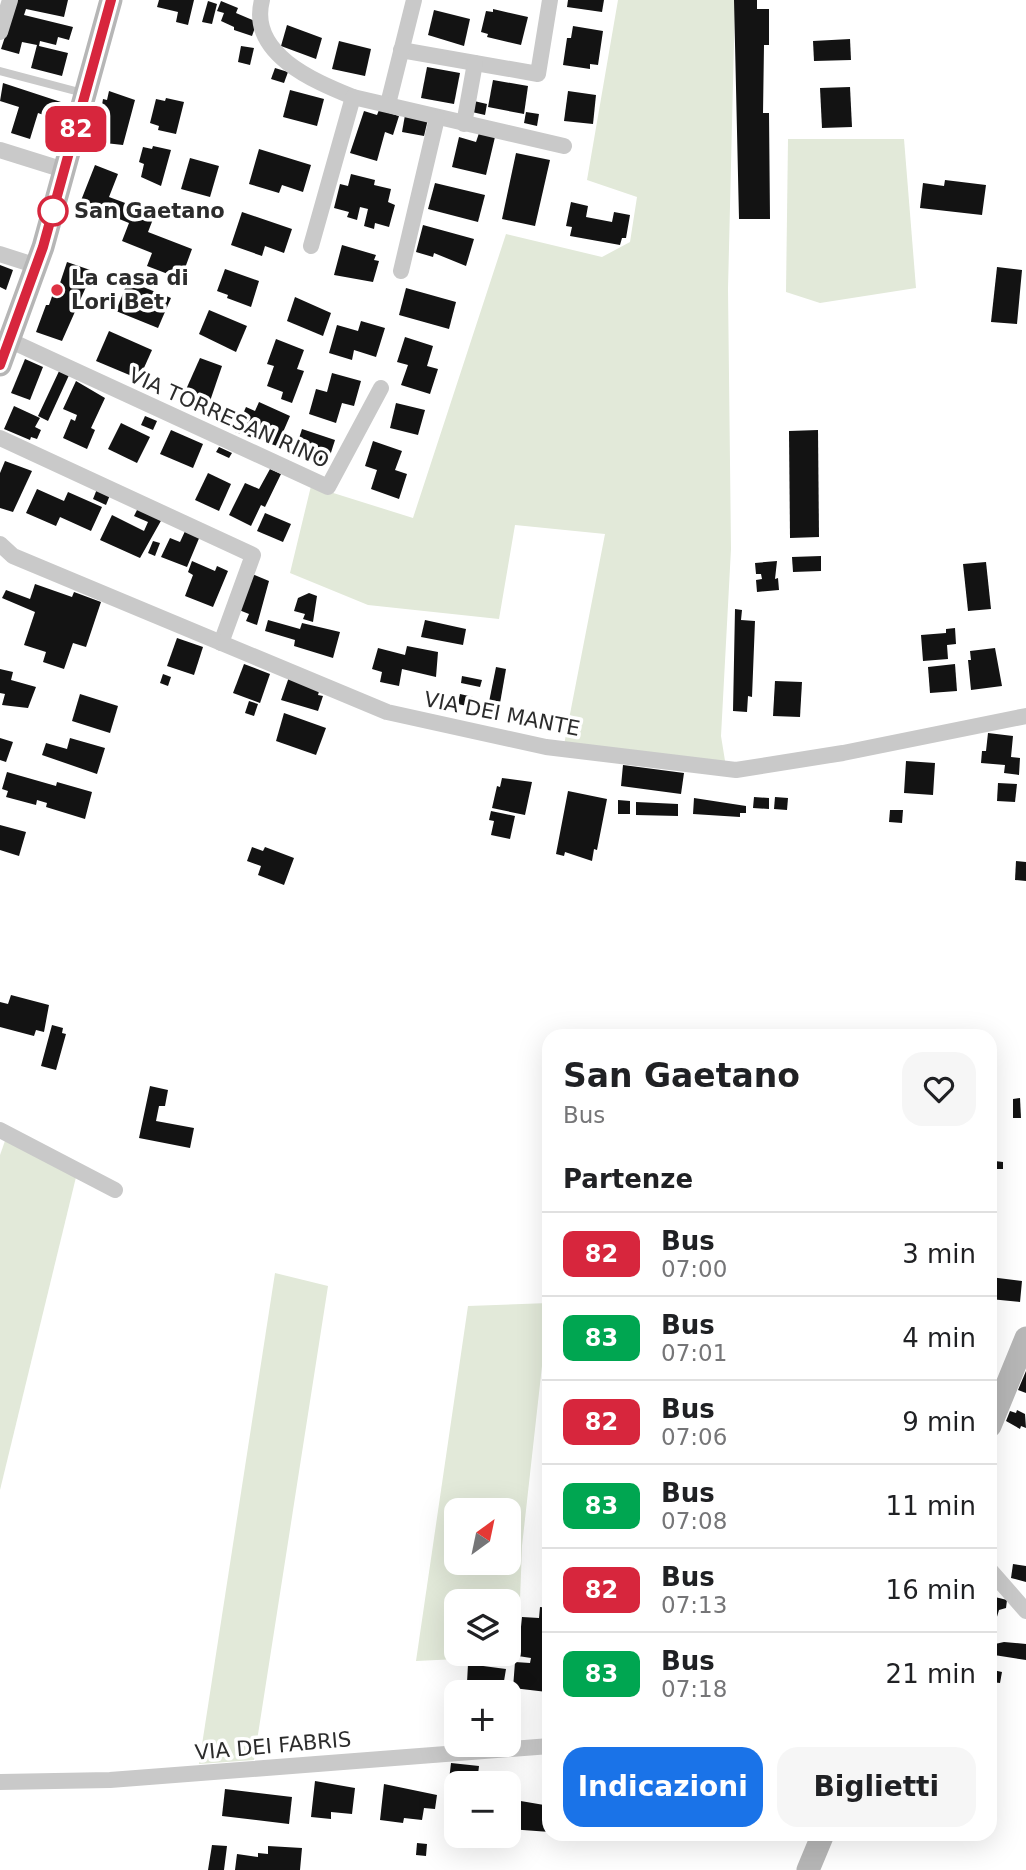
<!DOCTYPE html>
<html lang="it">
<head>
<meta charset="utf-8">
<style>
  :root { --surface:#fff; --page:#f6f6f6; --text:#202124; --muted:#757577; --line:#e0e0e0; --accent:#1a73e8 }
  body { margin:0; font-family:"DejaVu Sans",sans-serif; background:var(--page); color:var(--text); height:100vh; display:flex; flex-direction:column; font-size:26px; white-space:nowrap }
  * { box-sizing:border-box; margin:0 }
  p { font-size:23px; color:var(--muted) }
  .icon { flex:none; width:38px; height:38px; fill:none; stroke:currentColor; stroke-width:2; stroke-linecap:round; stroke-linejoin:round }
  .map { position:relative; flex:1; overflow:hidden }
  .side { position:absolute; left:542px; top:1029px; width:455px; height:812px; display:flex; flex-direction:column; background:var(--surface); border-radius:21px; box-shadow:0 7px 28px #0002 }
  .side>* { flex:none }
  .badge { padding:0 14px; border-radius:10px; font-size:24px; line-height:46px }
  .needle { width:46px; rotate:33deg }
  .controls { position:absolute; left:444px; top:1498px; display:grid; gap:14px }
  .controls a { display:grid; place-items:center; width:77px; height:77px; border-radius:14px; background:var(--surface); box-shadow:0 7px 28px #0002; font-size:35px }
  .map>.badge { position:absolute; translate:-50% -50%; box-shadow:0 0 0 4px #fff }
  h2 { padding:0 21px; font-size:26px; line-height:63px }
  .round { display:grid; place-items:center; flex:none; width:74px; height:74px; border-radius:21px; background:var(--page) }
  .head { display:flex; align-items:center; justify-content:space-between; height:119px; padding:0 21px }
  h1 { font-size:33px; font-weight:800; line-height:52px }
  .cta { display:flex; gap:14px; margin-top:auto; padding:14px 21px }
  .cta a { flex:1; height:80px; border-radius:21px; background:var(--accent); color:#fff; font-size:28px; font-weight:800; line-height:80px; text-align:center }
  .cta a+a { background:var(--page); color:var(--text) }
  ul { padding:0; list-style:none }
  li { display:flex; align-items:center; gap:21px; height:84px; padding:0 21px; border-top:2px solid var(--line) }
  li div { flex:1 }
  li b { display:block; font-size:26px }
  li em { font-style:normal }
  li .badge { min-width:77px; font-weight:700; text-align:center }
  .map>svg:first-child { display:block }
</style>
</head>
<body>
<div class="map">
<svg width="1026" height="1870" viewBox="0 0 1026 1870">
  <rect width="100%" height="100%" fill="#fff"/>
  <g fill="#e2e9d9" fill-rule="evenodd">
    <path d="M618,0H735L728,289L731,549L721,736L726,767L563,750L605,534L515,525L499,619L368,605L290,573L311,486L413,518L506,234L602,257L630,242L637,197L587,180Z"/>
    <path d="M788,139H904L916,288L820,303L786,292Z"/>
    <path d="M6,1138L77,1173L0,1490V1155Z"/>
    <path d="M275,1273L328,1286L254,1760L199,1764Z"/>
    <path d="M549,1303L522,1546L518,1656L416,1661L468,1306ZM509,1510V1563H457V1510ZM457,1601H509V1654H457Z"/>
  </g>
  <g fill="#131313">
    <path d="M17,0H68L64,17L26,9L24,15L73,27L69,40L58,37L56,45L40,41L39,46L68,53L62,76L31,68L37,45L22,42L19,54L1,49Z"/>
    <path d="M159,0H194L188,25L176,22L178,12L157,7Z"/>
    <path d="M568,0H604L602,12L567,7Z"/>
    <path d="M734,0H757V9H769V45H764L763,113H769L770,219H739Z"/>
    <path d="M208,1L217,4L212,24L202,22Z"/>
    <path d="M221,1L238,8L236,13L257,22L252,36L234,30V27L221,21L224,13L217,11Z"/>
    <path d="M493,9L528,17L521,45L487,37L488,34L481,32L486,11L493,12Z"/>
    <path d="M434,10L470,19L464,46L428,35Z"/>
    <path d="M287,25L322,38L316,59L281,46Z"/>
    <path d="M573,26L603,31L598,65L590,64V69L563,65L567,38H571Z"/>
    <path d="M850,39L851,60L814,61L813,41Z"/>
    <path d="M339,41L371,49L365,76L332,69Z"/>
    <path d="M241,46L254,48L250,65L238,62Z"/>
    <path d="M427,67L460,73L454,104L421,98Z"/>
    <path d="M275,68L288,72L284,83L271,79Z"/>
    <path d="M493,80L528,86L524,114L488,107Z"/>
    <path d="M3,83L64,103L58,120L38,113L30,139L11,133L19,107L0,101Z"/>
    <path d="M850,87L852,127L822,128L820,88Z"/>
    <path d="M290,90L324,99L317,126L283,117Z"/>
    <path d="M109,91L135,100L123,145L96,142L103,99L107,100Z"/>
    <path d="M568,91L596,95L593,124L564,121Z"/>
    <path d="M166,98L184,102L176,134L158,130L159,126L150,123L156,99L165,101Z"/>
    <path d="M474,101L487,104L485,115L472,112Z"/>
    <path d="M379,110L399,116L393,135L385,132L377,161L350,153L364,111L377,115Z"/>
    <path d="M526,112L539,114L537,126L524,123Z"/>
    <path d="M405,115L428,119L424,136L402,132Z"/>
    <path d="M479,133L495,137L486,175L452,167L459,137L476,142Z"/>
    <path d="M153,146L171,150L161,186L141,177L144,164L139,162L143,147L152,149Z"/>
    <path d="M259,149L311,165L303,192L282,185L279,193L249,184Z"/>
    <path d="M516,153L550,160L535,226L502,219Z"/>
    <path d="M190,158L219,166L210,197L181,189Z"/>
    <path d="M95,165L118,174L109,197L155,214L148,232L192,249L181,279L147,266L152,253L122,241L129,223L80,203Z"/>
    <path d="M351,174L375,180L374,185L391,189L388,202L395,205L389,227L375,223L374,229L364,226L368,209L360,207L357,220L347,217L349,212L334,208L340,184L348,186Z"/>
    <path d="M945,180L986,185L982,215L920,208L923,183L944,186Z"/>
    <path d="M435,183L485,195L478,222L428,209Z"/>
    <path d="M571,202L588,206L586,217L612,222L614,212L630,215L626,238H622L620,245L570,236L572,227L566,226Z"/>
    <path d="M242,212L292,229L284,253L265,246L262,256L231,245Z"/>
    <path d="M423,225L474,239L466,266L434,253L433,257L416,252Z"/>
    <path d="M342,245L376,255L374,260L379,261L373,282L334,275Z"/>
    <path d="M67,262L93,271L62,341L36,332L46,305H49L56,285L59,286Z"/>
    <path d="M0,265L13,270L6,290L0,287Z"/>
    <path d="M997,267L1022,270L1017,324L991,322Z"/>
    <path d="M225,269L259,281L251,307L227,298L228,295L217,291Z"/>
    <path d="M128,281L171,298L158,328L116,311Z"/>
    <path d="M406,288L456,302L449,329L399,315Z"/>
    <path d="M295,297L331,313L323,336L287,321Z"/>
    <path d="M209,310L247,326L236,352L199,334Z"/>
    <path d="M361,321L385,328L376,357L354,350L352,360L329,353L337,325L358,331Z"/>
    <path d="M109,331L152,350L139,379L96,361Z"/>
    <path d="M405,337L433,346L427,366L438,369L430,394L401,385L408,365L397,362Z"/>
    <path d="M276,339L304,350L297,369L304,371L292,403L281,399L283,392L267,386L274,366L267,364Z"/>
    <path d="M200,358L222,366L209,404L184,394Z"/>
    <path d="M25,359L43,367L30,400L11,393Z"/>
    <path d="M60,369L70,373L48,421L38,416Z"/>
    <path d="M332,373L361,381L354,406L342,403L336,423L309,414L316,389L327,392Z"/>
    <path d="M76,381L105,398L91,428L95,430L87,449L63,438L71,419L75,421L77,415L63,409Z"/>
    <path d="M259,402L290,416L277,446L235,432L246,407L255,411Z"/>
    <path d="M396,403L425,410L418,435L390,428Z"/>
    <path d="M14,406L40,418L35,427L41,430L37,439L31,437L30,440L4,429Z"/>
    <path d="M145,416L157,421L153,430L141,425Z"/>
    <path d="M121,423L150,437L137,463L108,449Z"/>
    <path d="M302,429L335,440L327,465L294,454Z"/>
    <path d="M171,430L203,444L193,468L160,454Z"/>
    <path d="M818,430L819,537L790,538L789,431Z"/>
    <path d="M373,441L402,451L395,470L407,474L399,499L371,489L377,470L365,466Z"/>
    <path d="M219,447L232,453L229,458L216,452Z"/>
    <path d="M5,461L32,471L13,512L0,508V473Z"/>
    <path d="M270,469L281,474L265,507L261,505L251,526L229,515L245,483L259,489Z"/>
    <path d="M208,473L231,484L219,511L195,500Z"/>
    <path d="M37,489L64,501L68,492L102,507L91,531L60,517L56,526L26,513Z"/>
    <path d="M97,489L110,495L106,505L93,499Z"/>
    <path d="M138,508L162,519L140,558L100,540L112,515L144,531L148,522L134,516Z"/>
    <path d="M265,513L291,524L283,542L257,531Z"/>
    <path d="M186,529L200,536L187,567L161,557L170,538L180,542Z"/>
    <path d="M153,541L160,543L155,556L148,553Z"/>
    <path d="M821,556V571L793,572L792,557Z"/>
    <path d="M192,561L215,571L217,566L228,571L213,607L185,596L193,575L188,572Z"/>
    <path d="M777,561L775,579L778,578L779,590L757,592L756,580L762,579L761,574H756L755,563Z"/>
    <path d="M986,562L991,609L968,611L963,564Z"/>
    <path d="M252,574L269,581L257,625L246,621L249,614L234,608Z"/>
    <path d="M35,584L72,597L74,592L101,602L86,647L73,643L64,669L43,662L46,652L24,645L35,612L2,598L6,590L30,599Z"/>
    <path d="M309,593L317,596L313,622L303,619L305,614L294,611L298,598Z"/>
    <path d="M735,609L742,610L741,620L755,621L752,697L748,696L747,712L733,711Z"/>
    <path d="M268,620L300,629L302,623L340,632L333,658L294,646L295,640L265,631Z"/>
    <path d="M425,620L466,629L463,645L421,637Z"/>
    <path d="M955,628L956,644L947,645L948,659L923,661L921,635L946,633V629Z"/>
    <path d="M177,638L203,647L194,675L167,666Z"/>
    <path d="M407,646L438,652L436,677L402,669L399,686L380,682L382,672L372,669L378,648L405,655Z"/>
    <path d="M995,648L1002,686L971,690L968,660H971L970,651Z"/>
    <path d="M244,664L270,674L260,703L233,693Z"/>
    <path d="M955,664L957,691L930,693L928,667Z"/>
    <path d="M496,667L506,669L499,709L488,707Z"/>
    <path d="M0,669L13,672L11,680L36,687L28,708L2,705L5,694L0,693Z"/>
    <path d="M163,674L171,677L168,686L160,683Z"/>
    <path d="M462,676L482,680L480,687L461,683Z"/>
    <path d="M289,677L320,688L318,695L323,696L318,711L281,700Z"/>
    <path d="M775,681L802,682L800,717L773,716Z"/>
    <path d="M80,694L118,706L110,733L72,721Z"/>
    <path d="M460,694L473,697L471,707L458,704Z"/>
    <path d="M249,701L258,704L254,716L245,713Z"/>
    <path d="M284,713L326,728L316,755L276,741Z"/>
    <path d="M988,733L1013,736L1011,757L1020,758L1019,775L1004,773L1005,765L981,763L982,751H986Z"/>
    <path d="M0,738L13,742L6,762L0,760Z"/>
    <path d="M70,738L105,748L97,774L42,755L46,743L67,749Z"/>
    <path d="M906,761L935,763L933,795L904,793Z"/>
    <path d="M623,765L684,773L681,794L621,786Z"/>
    <path d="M7,772L56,786L57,782L92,792L85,819L46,807L47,803L37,800L36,805L6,797L8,791L2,789Z"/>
    <path d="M502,778L532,782L525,815L492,808L497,786L500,787Z"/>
    <path d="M998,783L1017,784L1015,802L997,801Z"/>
    <path d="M568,791L607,799L597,850L594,849L592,861L565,852L564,856L556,854Z"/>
    <path d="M754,797L769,798V809L753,808Z"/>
    <path d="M775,797L788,798L787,810L774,809Z"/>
    <path d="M694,798L746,806V813H740V817L693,814Z"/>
    <path d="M618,800L630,801V814H618Z"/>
    <path d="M636,802L678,804V816L636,815Z"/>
    <path d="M890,810H903L902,823L889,822Z"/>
    <path d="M491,811L515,816L510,839L491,835L494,821L489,820Z"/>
    <path d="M0,825L26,832L19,856L0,850Z"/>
    <path d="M252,847L263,851L265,847L294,858L284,885L258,875L261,866L247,861Z"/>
    <path d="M1016,861L1026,862V881L1015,880Z"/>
    <path d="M11,995L49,1005L44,1032L36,1030L34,1036L0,1027V1002L8,1004Z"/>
    <path d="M52,1025L63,1028L62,1033L66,1034L56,1070L41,1066Z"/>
    <path d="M150,1086L168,1090L165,1106H159L156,1121L194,1128L190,1148L139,1138Z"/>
    <path d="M1020,1098L1021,1118H1013V1099Z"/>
    <path d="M990,1154H995V1161L1003,1162V1169H990Z"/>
    <path d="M990,1182L996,1183L995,1205H990Z"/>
    <path d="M990,1277L1022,1281L1020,1302L990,1299Z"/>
    <path d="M1026,1371V1393L1018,1390Z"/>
    <path d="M1017,1410L1025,1414L1026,1428L1021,1426L1020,1429L1006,1421L1010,1411L1016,1413Z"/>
    <path d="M1013,1564L1026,1566V1582L1011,1578Z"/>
    <path d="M990,1587H998L995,1597L1007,1600L1006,1608L999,1610L994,1627L990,1626Z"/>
    <path d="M540,1607L550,1608L547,1692L513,1688L515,1662L530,1663L531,1658L518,1656L522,1617L539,1618Z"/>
    <path d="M1004,1642L1026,1644V1660L994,1655L995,1644Z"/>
    <path d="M468,1664L506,1669L504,1681L492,1680L491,1692L473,1690L474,1683H467Z"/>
    <path d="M993,1670L1002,1672L1000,1683L991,1682Z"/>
    <path d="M448,1703H457V1735L446,1734Z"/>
    <path d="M451,1763L479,1766L477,1783H457V1825L444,1823Z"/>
    <path d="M315,1781L355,1788L352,1814L331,1812V1819L311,1817Z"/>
    <path d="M384,1784L437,1795L435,1809L424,1808L422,1820L404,1818L403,1823L380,1820Z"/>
    <path d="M225,1789L292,1797L289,1824L222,1816Z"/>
    <path d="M509,1799L550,1806V1832L509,1829Z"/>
    <path d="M417,1843L427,1844L426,1856L416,1855Z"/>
    <path d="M212,1845L227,1846L224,1870H208Z"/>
    <path d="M268,1846L302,1848L300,1870H235L237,1854L258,1857V1853L268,1854Z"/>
  </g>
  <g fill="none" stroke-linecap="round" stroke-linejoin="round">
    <path stroke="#c9c9c9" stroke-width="8" d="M0,71L83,93"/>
    <g stroke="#c9c9c9" stroke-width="16">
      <path d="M262,0C248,54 314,81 353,97"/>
      <path d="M0,32L10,0"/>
      <path d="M401,50L538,74L550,0"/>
      <path d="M388,104L414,0"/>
      <path d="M464,124L475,63"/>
      <path d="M0,150L64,170"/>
      <path d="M311,246L353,97L564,146"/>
      <path d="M0,254L37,266"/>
      <path d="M401,271L437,118"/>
      <path d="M11,341L328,487L381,388"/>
      <path d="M0,438L253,555L221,643"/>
      <path d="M0,544L13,556L387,712L546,747L736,770L843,753L1026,716"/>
      <path d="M0,1130L115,1190"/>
      <path d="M990,1570L1026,1611"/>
      <path d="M0,1782L110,1780L550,1746"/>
    </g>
    <g stroke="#b6b6b6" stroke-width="23">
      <path d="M0,365L43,247L111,0"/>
      <path d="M990,1426L1026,1338"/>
      <path d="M808,1870L823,1834"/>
    </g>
  </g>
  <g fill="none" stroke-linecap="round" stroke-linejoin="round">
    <defs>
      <path id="line" d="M0,365L43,247L111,0"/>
    </defs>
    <use href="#line" stroke="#fff" stroke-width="16"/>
    <use href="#line" stroke="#d7263d" stroke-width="10"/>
  </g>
  <circle fill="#fff" stroke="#d7263d" stroke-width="3.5" cx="53" cy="211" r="14"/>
  <circle fill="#de3243" stroke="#fff" stroke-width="2.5" cx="57" cy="290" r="7"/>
  <g text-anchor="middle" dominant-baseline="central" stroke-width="7" stroke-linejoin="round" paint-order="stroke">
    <g font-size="21" font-weight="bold" fill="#2c2c2c" stroke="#fff" text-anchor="start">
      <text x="74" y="211">San Gaetano</text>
    </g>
    <g font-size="21" font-weight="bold" fill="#2c2c2c" stroke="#fff" text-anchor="start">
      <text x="71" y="278">La casa di<tspan x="71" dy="24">Lori Bet</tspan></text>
    </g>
    <g font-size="21" fill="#2c2c2c" stroke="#fff">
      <text transform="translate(229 418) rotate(24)">VIA TORRESAN RINO</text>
      <text transform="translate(502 714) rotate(11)">VIA DEI MANTE</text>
      <text transform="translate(273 1746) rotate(-5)">VIA DEI FABRIS</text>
    </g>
  </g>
</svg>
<div class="controls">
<a><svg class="needle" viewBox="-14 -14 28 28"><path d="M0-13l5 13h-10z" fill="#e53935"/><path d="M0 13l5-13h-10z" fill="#757577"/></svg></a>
<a><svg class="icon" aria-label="layers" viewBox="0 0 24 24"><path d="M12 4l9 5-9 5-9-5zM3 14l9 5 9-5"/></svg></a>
<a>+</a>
<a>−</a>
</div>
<b class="badge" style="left:76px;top:129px;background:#d7263d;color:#fff">82</b>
<section class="side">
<div class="head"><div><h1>San Gaetano</h1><p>Bus</p></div><a class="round"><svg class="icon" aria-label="heart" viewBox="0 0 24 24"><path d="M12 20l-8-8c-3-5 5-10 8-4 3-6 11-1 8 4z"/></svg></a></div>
<h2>Partenze</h2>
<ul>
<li><span class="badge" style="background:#d7263d;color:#fff">82</span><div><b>Bus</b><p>07:00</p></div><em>3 min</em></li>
<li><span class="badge" style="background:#00a651;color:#fff">83</span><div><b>Bus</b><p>07:01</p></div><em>4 min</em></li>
<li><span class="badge" style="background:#d7263d;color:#fff">82</span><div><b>Bus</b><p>07:06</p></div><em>9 min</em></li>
<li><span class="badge" style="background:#00a651;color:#fff">83</span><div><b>Bus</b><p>07:08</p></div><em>11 min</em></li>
<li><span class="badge" style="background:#d7263d;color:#fff">82</span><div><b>Bus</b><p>07:13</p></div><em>16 min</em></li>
<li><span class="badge" style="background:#00a651;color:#fff">83</span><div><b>Bus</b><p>07:18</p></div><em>21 min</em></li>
</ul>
<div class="cta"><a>Indicazioni</a><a>Biglietti</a></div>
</section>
</div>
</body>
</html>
